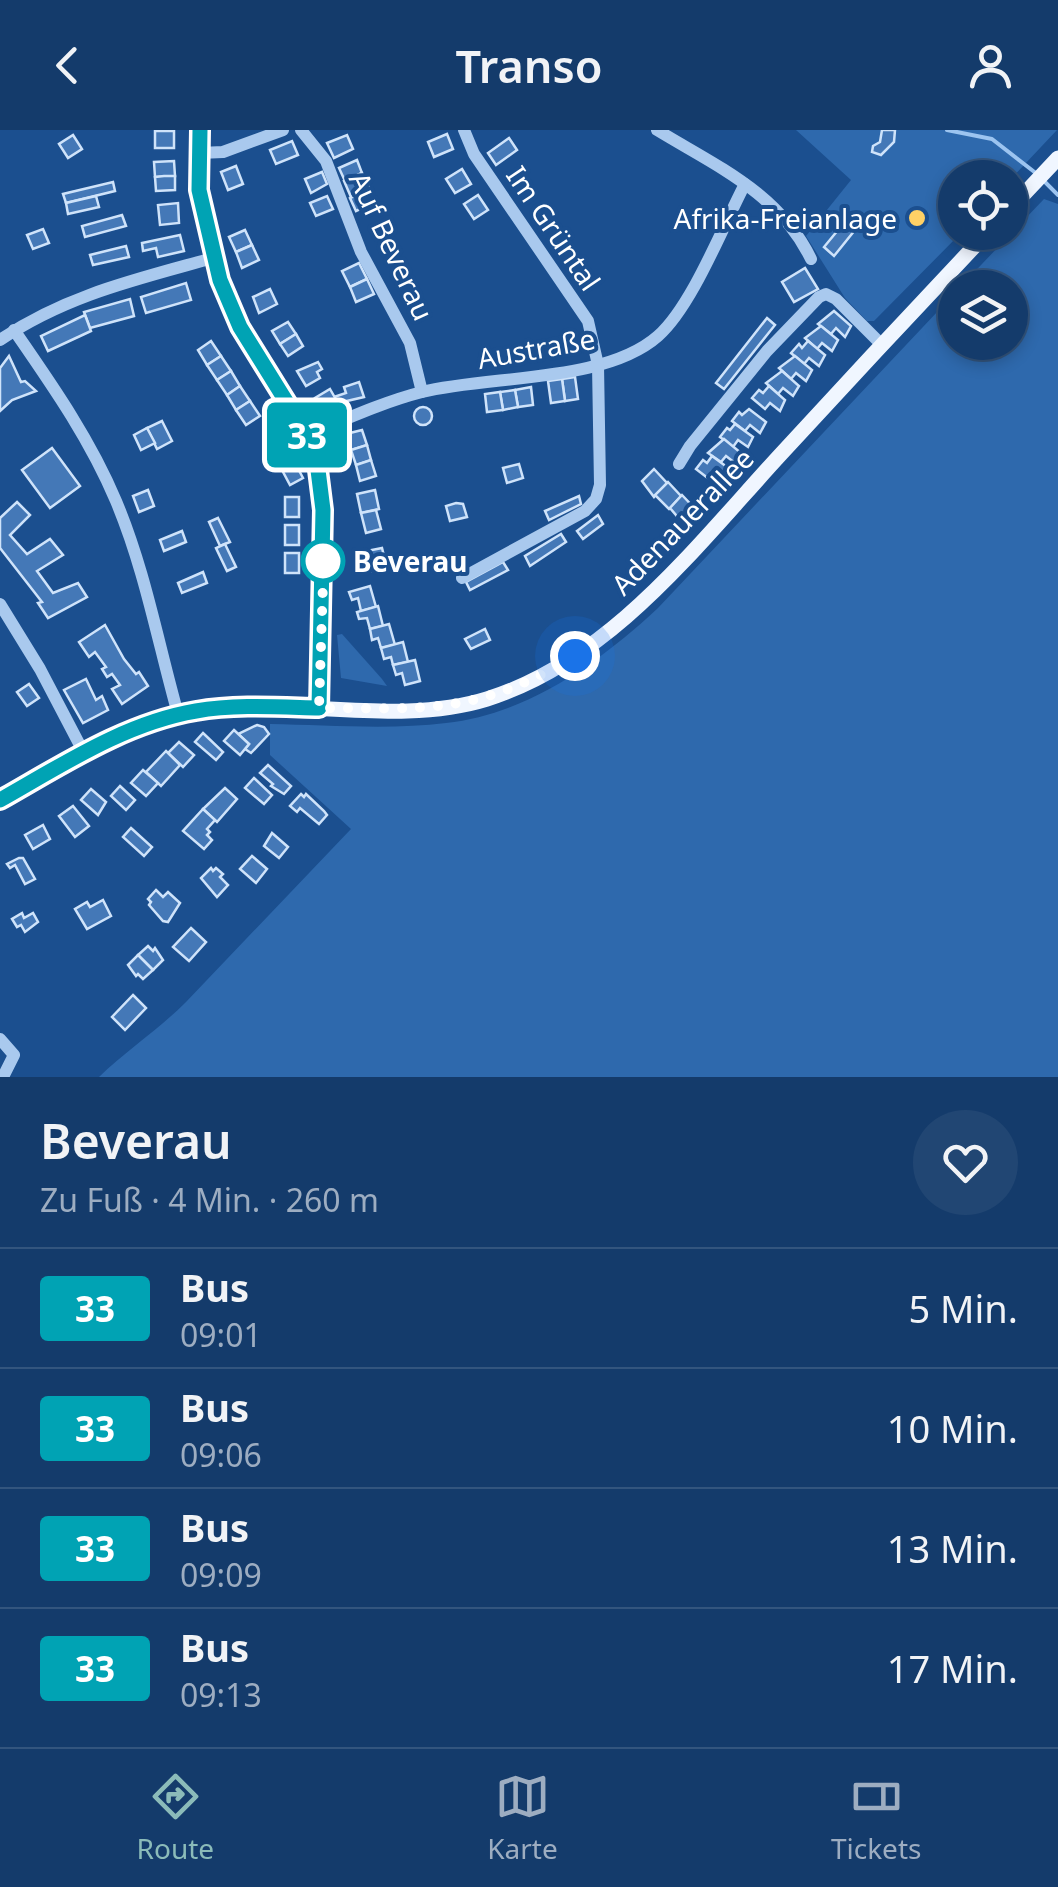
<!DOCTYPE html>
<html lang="de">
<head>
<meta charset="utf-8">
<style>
  :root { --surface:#143b6b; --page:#214673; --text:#f1f3f6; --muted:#9dadc1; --line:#33557e; --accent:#8bbbb9 }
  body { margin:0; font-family:"Noto Sans",sans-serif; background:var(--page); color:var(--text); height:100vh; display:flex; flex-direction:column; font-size:38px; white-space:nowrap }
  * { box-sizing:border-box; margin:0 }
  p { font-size:32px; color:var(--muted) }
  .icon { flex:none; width:55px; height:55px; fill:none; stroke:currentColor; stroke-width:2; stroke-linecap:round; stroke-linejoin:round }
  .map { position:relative; height:947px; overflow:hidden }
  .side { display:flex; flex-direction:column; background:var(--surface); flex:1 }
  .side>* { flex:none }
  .badge { padding:0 20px; border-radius:8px; font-size:35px; line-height:65px }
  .fabs { position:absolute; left:938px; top:30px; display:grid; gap:20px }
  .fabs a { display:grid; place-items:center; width:90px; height:90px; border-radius:50%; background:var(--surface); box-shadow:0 5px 15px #0003,0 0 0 2px var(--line); font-size:50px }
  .you { position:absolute; width:50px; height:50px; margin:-25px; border:8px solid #fff; border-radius:50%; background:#1a73e8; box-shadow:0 0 0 15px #1a73e833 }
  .map>.badge { position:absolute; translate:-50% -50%; box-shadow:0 0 0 5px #fff }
  .round { display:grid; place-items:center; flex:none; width:105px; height:105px; border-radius:52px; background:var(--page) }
  .head { display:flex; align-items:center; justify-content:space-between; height:170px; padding:0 40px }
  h1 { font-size:48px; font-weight:600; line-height:75px }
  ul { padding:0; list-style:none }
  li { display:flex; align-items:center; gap:30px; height:120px; padding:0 40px; border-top:2px solid var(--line) }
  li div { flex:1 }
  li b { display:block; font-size:38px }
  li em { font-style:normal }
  li .badge { min-width:110px; font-weight:700; text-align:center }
  header { display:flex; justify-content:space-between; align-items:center; height:130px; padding:0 40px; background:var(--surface); font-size:45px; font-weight:600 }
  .menu { display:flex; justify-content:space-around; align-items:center; height:140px; border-top:2px solid var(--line); background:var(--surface); font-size:28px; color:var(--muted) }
  .menu a { display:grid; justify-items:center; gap:5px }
  .menu .active { color:var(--accent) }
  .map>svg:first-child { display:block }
</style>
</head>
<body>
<header><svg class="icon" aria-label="back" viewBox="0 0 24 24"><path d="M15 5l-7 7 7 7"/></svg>Transo<svg class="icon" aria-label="person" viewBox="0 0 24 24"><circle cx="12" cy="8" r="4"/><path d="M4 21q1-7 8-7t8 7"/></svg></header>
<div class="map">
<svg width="1058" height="947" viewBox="0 0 1058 947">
  <rect width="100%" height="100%" fill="#1b4f8f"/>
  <g fill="#2e69ad">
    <path d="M796,0H1057L1010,50L955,48V102L961,103L874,191H867L845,168L806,106L851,50Z"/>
    <path d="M1044,69L1058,74V947H99C127,920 159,899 186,872L351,699L270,625V594C325,595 392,600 446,593C528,584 600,532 658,478L955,163V212H1010V158L960,157Z"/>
    <path d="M342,504L382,549L387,556L341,548L337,505Z"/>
  </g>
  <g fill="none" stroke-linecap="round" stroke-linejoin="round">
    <g stroke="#9cc4f0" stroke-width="4">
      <path d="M947,0L992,9L1037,44"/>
      <path d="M1044,51L1058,65"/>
    </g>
  </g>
  <g fill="#4478b7" stroke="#cfe3fa" stroke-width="2.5">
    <path d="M882,0H895L894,12L881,25L872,22L873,16L880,12Z"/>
    <rect x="155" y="1" width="19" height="17"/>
    <path d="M447,4L453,19L434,27L428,12Z"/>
    <path d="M73,5L82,19L68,28L59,14Z"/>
    <path d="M347,5L353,19L334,28L327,13Z"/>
    <path d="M509,8L517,20L496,35L488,23Z"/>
    <path d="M292,11L298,25L276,34L270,20Z"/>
    <path d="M357,30L362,43L345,51L339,38Z"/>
    <path d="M174,31L175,46L155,47L154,32Z"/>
    <path d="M236,36L243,54L228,60L221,42Z"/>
    <path d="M462,39L471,54L455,63L446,49Z"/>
    <path d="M322,42L327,54L311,63L305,49Z"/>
    <path d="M362,43L370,59L351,67L344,51Z"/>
    <path d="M164,46H175V60L156,61L155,47Z"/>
    <path d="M113,52L115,61L66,73L63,64Z"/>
    <path d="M370,59L375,72L356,81L350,68Z"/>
    <path d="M478,65L488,80L474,89L464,74Z"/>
    <path d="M96,66L99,77L68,84L66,73Z"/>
    <path d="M327,66L333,79L316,86L310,73Z"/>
    <path d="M178,73L179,93L160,95L158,75Z"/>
    <path d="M122,85L126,96L85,107L82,96Z"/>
    <path d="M848,88L859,95L834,126L824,117Z"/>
    <path d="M43,99L49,113L33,119L27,105Z"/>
    <path d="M245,100L252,115L236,122L229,107Z"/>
    <path d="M180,105L184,121L158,127L156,118L143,121L142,113Z"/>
    <path d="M252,115L259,130L242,138L236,122Z"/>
    <path d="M126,116L129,127L93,135L90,125Z"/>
    <path d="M359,133L367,149L350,157L342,141Z"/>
    <path d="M805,138L818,159L794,172L782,152Z"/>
    <path d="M367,149L374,164L356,172L350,157Z"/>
    <path d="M186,153L191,170L146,183L141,167Z"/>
    <path d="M270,159L277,174L259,183L253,167Z"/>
    <path d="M130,169L134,186L90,198L84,182Z"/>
    <path d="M834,181L851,196L845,207L836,198L831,204L818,194Z"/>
    <path d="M85,185L91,201L48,221L41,206Z"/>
    <path d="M767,188L775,195L724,259L716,253Z"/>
    <path d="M288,192L296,204L280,214L272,201Z"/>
    <path d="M821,196L838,210L832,221L822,213L817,219L805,208Z"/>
    <path d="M296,204L303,216L288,226L280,214Z"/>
    <path d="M211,211L221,226L207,235L198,220Z"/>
    <path d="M808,211L825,225L819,236L809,228L804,234L791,223L799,214L802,218Z"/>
    <path d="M9,226L21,252L25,251L36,261L12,270L0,281V238Z"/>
    <path d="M221,226L231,241L217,250L207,235Z"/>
    <path d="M795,226L812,240L806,251L796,243L791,249L779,238Z"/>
    <path d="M318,232L322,239L317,242L320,248L306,256L297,241Z"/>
    <path d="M231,241L240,256L227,265L217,250Z"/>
    <path d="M782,241L799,256L793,266L783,258L778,264L766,253Z"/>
    <path d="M575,247L578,269L565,271L562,249Z"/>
    <path d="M562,249L565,271L551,273L548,251Z"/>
    <path d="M359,252L364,267L338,273L334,267L346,263L344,257Z"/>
    <path d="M240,256L250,271L236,280L227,265Z"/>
    <path d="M769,256L785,270L780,281L770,273L765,279L752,268L759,260L763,263Z"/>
    <path d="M531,257L533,275L518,277L515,260Z"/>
    <path d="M330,259L338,273L323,282L315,268Z"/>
    <path d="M515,260L518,277L503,280L500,262Z"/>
    <path d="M500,262L503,280L487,282L485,264Z"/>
    <path d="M250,271L260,286L246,295L236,280Z"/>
    <circle cx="423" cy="286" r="9"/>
    <path d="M749,279L766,292L760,303L750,295L745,301L732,291L739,282L742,285Z"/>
    <path d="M162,291L172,311L157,319L147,298Z"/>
    <path d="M735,294L753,307L748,317L738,310L733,317L720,307L727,298L730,300Z"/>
    <path d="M147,298L155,313L141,320L134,305Z"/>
    <path d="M362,300L367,315L351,320L346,304Z"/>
    <path d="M286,306L293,324L278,330L271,312Z"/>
    <path d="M724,309L741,323L735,333L726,326L721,332L708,323Z"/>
    <path d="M367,315L371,330L356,335L351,320Z"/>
    <path d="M52,318L80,356L50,378L22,340Z"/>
    <path d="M712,326L731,340L723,350L714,343L709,349L696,339L703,330L707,333Z"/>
    <path d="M371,330L376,346L360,351L356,335Z"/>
    <path d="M295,333L303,348L290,355L282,340Z"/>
    <path d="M519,334L523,348L507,353L503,338Z"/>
    <path d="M654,339L667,353L654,367L642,351Z"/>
    <path d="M668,352L681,366L669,379L655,365Z"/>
    <path d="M148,360L154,376L139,382L133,366Z"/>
    <path d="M375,360L379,379L361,383L357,364Z"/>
    <path d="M682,365L700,384L687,398L670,378Z"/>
    <path d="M579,366L581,374L549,390L545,381Z"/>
    <rect x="285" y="367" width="14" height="20"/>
    <path d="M17,372L30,385L10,405L27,424L50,409L63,425L37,441L53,463L78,453L87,467L48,488L38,473L42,472L0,418V388Z"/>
    <path d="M456,373L463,374L467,387L450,391L446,376Z"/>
    <path d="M376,380L381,399L366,403L361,383Z"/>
    <path d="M598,385L603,394L583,409L577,401Z"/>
    <path d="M218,388L230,412L220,416L209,392Z"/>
    <rect x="285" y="395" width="14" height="20"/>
    <path d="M182,401L186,412L164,421L160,410Z"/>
    <path d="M561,404L566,412L530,436L525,426Z"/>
    <path d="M225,414L236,437L227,441L216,418Z"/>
    <path d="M382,418L387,438L372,441L370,430L364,431L362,422Z"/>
    <rect x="285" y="423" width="14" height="20"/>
    <path d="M503,432L508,440L470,460L466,452Z"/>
    <path d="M203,442L207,453L182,463L178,453Z"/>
    <path d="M370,456L376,477L361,481L358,468L352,470L349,462Z"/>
    <path d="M378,476L383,496L370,499L367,488L359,489L357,482Z"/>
    <path d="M389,494L395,515L381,518L378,508L372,510L370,499Z"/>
    <path d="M105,495L124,529L136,544L139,542L148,556L122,574L112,559L120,555L112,544L107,547L102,539L106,537L95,522L89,527L79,512Z"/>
    <path d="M485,499L490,510L471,519L465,509Z"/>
    <path d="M403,512L408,532L393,535L391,527L384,529L381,518Z"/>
    <path d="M415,530L420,551L405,555L402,543L396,545L393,535Z"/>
    <path d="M86,549L96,570L102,566L108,580L83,593L64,560Z"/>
    <path d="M29,554L39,568L27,576L17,562Z"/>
    <path d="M257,595L264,597L269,604L251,623L245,619L249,614L238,604Z"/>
    <path d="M234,600L249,614L240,625L224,611Z"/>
    <path d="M203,603L223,622L216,630L195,612Z"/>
    <path d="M179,612L194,625L183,637L168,623Z"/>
    <path d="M166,621L180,635L161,656L146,642Z"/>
    <path d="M268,635L291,656L284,664L271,656L273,654L260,643Z"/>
    <path d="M143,640L158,653L146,666L131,653Z"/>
    <path d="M254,648L272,665L264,674L245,658Z"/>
    <path d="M120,656L135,670L126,680L111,666Z"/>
    <path d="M225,658L237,669L217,692L203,679Z"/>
    <path d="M91,659L106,672L98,685L81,670Z"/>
    <path d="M301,664L304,667L306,664L324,681L327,685L319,694L300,678L297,682L290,676Z"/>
    <path d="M73,676L89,696L75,707L59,686Z"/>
    <path d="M203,679L215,690L207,699L210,702L207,705L212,710L204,719L183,701Z"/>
    <path d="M43,695L50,709L33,719L25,705Z"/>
    <path d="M131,698L152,717L144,726L123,707Z"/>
    <path d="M272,703L288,717L279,728L264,716Z"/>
    <path d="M252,726L267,739L256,753L240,739Z"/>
    <path d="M19,728H23L35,749L25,754L15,735L10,738L7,734Z"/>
    <path d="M211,738L213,741L216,738L223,744L220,747L228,755L217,767L201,748Z"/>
    <path d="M156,760L163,767L168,762L180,773L168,792L163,791L149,775L151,772L148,769Z"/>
    <path d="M103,770L111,786L87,799L75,779L87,772L90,777Z"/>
    <path d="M22,783L24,788L33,783L38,792L25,802L21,795L17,797L12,789Z"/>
    <path d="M191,798L206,812L189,831L173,817Z"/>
    <path d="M148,816L153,821L155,818L163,830L153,840L138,825Z"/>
    <path d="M138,825L153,840L143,849L138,844L136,846L128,835Z"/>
    <path d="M133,865L146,878L125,900L112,887Z"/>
  </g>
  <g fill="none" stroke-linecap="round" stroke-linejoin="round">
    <g stroke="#a9c9ee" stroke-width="12">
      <path d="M200,0L199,60L219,150L241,197L307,305L317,332L323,380L319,578"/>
      <path d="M301,0L326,31L361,122L410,213L422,262"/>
      <path d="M657,0C716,36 779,63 811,129"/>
      <path d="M200,23L223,22L283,0"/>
      <path d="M14,200C52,255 90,309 116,371C145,440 158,513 178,584"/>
      <path d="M0,210C66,165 138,149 213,128"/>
      <path d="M307,305C344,290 383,272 422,262C490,245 605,253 658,206C692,176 723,96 745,54"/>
      <path d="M679,334L690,316L767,221L819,167L826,164L836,169L882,215"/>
      <path d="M462,448L585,381L596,369L600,355L598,235L588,191L474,24L464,0"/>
      <path d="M0,474L40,539L84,623"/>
      <path d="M0,909L14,925L3,947"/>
    </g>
    <g stroke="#f0f6ff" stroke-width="15">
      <path d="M1010,79L1058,28"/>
      <path d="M0,670C63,635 127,591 200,580C292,566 397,597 487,569C611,530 696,416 781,324C849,250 918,176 988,102"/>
    </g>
  </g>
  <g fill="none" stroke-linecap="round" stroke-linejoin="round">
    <defs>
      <path id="line" d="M0,670C62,635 125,593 196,581C236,574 279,577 319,578L323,380L317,332L307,305L240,197L220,150L199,60L200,0"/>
    </defs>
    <use href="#line" stroke="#fff" stroke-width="22"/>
    <use href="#line" stroke="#00a3b4" stroke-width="15"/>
    <path stroke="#fff" stroke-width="10" stroke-dasharray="0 18" d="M323,431L324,420L319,578C428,579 478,584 575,526"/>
  </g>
  <circle fill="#ffd166" stroke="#1b4f8f" stroke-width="4" cx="917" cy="88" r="10"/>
  <circle fill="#fff" stroke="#00a3b4" stroke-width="5" cx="323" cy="431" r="20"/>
  <g text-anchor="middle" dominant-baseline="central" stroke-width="8" stroke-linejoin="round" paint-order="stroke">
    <g font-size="28" fill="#fff" stroke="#1b4f8f" text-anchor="end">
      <text x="897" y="88">Afrika-Freianlage</text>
    </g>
    <g font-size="28" fill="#fff" stroke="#1b4f8f">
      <text transform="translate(554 98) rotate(56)">Im Grüntal</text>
      <text transform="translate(392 116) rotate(65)">Auf Beverau</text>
      <text transform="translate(536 218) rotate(-10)">Austraße</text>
      <text transform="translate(682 391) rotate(-46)">Adenauerallee</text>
    </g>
    <g font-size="28" font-weight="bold" fill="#fff" stroke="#1b4f8f" text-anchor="start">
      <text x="353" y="431">Beverau</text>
    </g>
  </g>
</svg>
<div class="fabs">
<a><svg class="icon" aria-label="locate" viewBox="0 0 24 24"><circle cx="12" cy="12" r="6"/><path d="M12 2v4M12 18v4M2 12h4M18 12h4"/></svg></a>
<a><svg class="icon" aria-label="layers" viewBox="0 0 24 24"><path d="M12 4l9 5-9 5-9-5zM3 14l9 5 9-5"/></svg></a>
</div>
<div class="you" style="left:575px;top:526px"></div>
<b class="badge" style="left:307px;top:305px;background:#00a3b4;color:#fff">33</b>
</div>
<section class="side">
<div class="head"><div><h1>Beverau</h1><p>Zu Fuß · 4 Min. · 260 m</p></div><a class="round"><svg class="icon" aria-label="heart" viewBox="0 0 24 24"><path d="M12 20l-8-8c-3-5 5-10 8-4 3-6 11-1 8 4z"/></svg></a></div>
<ul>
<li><span class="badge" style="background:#00a3b4;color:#fff">33</span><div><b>Bus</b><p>09:01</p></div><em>5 Min.</em></li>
<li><span class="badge" style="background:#00a3b4;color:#fff">33</span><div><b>Bus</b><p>09:06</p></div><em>10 Min.</em></li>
<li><span class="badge" style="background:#00a3b4;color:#fff">33</span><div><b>Bus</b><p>09:09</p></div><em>13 Min.</em></li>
<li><span class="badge" style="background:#00a3b4;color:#fff">33</span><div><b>Bus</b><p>09:13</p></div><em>17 Min.</em></li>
</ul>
</section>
<nav class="menu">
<a class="active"><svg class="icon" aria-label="directions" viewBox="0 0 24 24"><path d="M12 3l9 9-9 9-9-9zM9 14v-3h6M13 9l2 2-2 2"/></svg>Route</a>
<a><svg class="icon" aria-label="map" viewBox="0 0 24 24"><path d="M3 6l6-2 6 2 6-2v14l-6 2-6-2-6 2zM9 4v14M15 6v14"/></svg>Karte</a>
<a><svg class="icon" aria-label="tickets" viewBox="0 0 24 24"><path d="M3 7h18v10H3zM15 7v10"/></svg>Tickets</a>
</nav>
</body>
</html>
